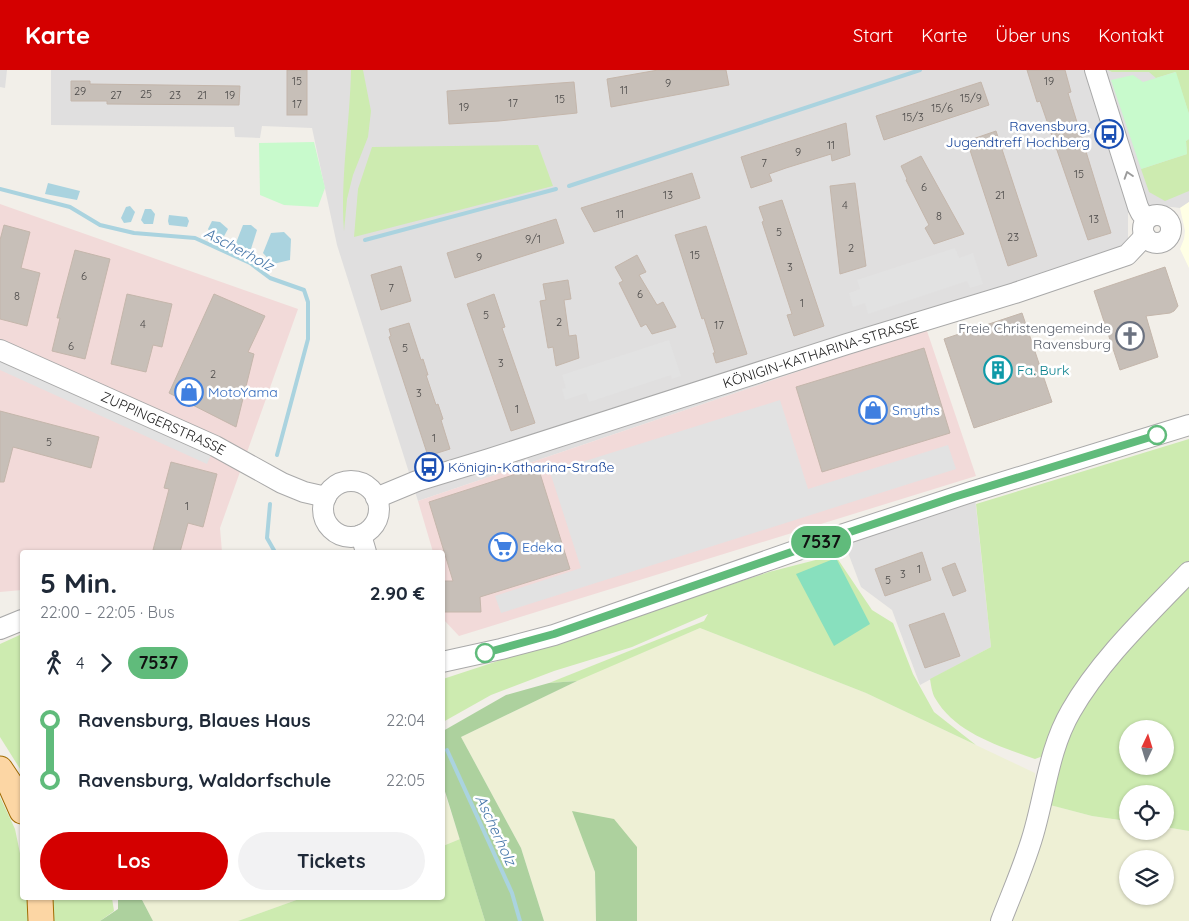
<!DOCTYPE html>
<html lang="de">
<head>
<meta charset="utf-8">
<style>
  :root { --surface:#fff; --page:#f2f2f3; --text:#1f2937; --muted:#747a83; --accent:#d40000 }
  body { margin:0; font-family:Quicksand,sans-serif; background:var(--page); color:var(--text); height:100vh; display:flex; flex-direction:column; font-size:19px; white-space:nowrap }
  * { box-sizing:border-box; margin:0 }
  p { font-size:16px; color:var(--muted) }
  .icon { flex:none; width:28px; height:28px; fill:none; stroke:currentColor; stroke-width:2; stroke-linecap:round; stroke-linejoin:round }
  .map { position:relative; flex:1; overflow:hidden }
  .panel { position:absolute; left:20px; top:480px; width:425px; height:350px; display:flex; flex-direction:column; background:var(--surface); border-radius:5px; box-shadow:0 1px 4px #0004 }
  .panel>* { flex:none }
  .badge { padding:0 10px; border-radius:16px; font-size:18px; line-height:32px }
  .needle { width:32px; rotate:4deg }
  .buttons { position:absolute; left:1119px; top:650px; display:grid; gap:10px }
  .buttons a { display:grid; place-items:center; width:55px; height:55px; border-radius:50%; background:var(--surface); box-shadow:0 1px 4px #0004; font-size:25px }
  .map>.badge { position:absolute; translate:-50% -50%; box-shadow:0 0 0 2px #fff }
  .legs { display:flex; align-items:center; gap:8px; height:55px; padding:0 20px; font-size:16px }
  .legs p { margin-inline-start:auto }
  .summary { display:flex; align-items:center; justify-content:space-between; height:85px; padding:0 20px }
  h1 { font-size:28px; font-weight:700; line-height:38px }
  .primary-button { display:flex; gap:10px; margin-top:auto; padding:10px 20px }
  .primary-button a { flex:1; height:58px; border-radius:30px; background:var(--accent); color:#fff; font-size:20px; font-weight:700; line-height:58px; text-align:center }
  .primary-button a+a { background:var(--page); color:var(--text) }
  ul { padding:0 20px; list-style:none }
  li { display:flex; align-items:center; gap:18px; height:60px; font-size:19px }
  li i { display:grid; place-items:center; width:8px; height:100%; margin:0 6px; background:currentColor }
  li i::after { content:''; width:12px; height:12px; margin:-6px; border:4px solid; border-radius:50%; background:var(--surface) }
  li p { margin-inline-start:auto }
  li:first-child i { background:linear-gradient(#0000 50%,currentColor 0) }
  li:last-child i { background:linear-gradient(currentColor 50%,#0000 0) }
  header { display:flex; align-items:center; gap:30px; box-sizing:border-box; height:70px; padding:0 25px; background:var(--accent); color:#fff }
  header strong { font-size:24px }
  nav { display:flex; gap:28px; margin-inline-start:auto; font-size:18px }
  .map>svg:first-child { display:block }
</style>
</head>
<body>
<header>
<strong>Karte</strong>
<nav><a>Start</a><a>Karte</a><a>Über uns</a><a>Kontakt</a></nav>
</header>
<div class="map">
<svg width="1189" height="851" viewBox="0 0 1189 851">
  <rect width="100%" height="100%" fill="#f2efe9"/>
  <g fill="#e0dfdf">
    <path d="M0,0H7L5,18L0,17Z"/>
    <path d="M51,0H1189V132L1180,138L1154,135L1128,143V195L926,258L418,431L337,175L312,58L262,56L260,68L235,67L234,57L51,55Z"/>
    <path d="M975,427L991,577L920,615L892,540L861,517L844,472Z"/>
  </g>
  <g fill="#f2dad9">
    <path d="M0,134L298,239L220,458L222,482H22V520L0,522Z"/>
    <path d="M926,258L976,406L459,566L443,549L442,482H433L418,431Z"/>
  </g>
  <path fill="#ffffe5" d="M1189,132V198L1180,179L1184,169L1185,161L1180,138Z"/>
  <g fill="#eef0d5" fill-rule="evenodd">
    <path d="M700,558L866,623L1035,703L1036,733L994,851H637V777L573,741L595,802L596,851H544L521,778L461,667L591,604Z"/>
    <path d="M442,715L460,769L443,776H442Z"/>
    <path d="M1050,735L1092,746L1127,751L1128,761H1165V757L1189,761V851H1004ZM1128,789H1165V826H1128Z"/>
    <path d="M141,828H302L238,851H153Z"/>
  </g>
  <g fill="#cdebb0" fill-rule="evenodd">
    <path d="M351,0H363L371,41L368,67L353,105L347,129L344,161C340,108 350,54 351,0Z"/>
    <path d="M1108,0H1189V44L1175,2L1156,8L1149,2H1112Z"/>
    <path d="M1189,69V121L1165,131L1149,122L1141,99L1187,84L1186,71Z"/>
    <path d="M538,75L553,116L354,167L358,119L372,77Z"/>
    <path d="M1189,369V496L1043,686L1035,689C999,676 955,663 935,628C932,623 931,615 930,609L991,577L976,434Z"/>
    <path d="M835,485L872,540L893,553L913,604L934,642L976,675L866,623L700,558L577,611L549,613L704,551L708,544L632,577L554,601L491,625L443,652V609L769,502Z"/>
    <path d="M1189,511V761L1165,757V724H1128L1127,751L1092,746L1050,735L1054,698L1084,629ZM1128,659H1165V696H1128Z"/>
    <path d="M22,564V702L0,667V574Z"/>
    <path d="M0,727L15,759L22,793V828H27L28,851H0Z"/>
    <path d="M460,769L485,851H238L302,828H442L443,776Z"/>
    <path d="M52,828H112L114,841L100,851H52Z"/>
  </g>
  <g fill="#add19e">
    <path d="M577,611L461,667L521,778L544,851H485L443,715V661L506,625L549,613Z"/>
    <path d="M572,741L614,749L637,777V851H596L595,802Z"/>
    <path d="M118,828H141L153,851H100L118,839Z"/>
  </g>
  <g fill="#c8facc">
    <path d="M1176,2L1189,44V69L1186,71L1187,84L1141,99L1111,10L1133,5L1143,12Z"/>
    <path d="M314,72L325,118L318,137L284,135L260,125L259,73Z"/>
  </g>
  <path fill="#88e0be" d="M836,488L870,554L834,576L796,504Z"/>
  <g fill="#e2e2e2">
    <path d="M955,178L959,188L973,183L983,214L970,218L967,211L868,244L865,233L853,237L849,223L860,219L857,210Z"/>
    <path d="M669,270L681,306L672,309L671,305L589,332L586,323L565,330L562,319L566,318L562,305Z"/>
    <path d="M0,280L215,376L207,394L0,300Z"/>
    <path d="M780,330L808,419L948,375L956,399L501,543L495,526L581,498L550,402Z"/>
  </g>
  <g fill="#aad3df">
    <path d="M48,113L80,121L77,130L45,124Z"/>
    <path d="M130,136L135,142L131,152L124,153L121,148L126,137Z"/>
    <path d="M145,139H151L155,144L153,154H144L141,150Z"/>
    <path d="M169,145L187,147L189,151L187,157L169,155L168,151Z"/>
    <path d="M212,151L220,152L228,159L223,168L213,167L208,159Z"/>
    <path d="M243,155H251L257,160L251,179H240L236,173Z"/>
    <path d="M284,162L291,169L290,190L273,194L263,183L271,163Z"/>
  </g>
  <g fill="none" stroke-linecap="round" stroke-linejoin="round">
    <g stroke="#aad3df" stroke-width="4">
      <path d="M569,116L920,0"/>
      <path d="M0,119L70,137L100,155L134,163L195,168L250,193L270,208L304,220L308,232V269L277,385"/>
      <path d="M365,170L556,119"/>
      <path d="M270,434L267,468L275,482"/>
      <path d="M447,680L512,823L520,851"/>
    </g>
  </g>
  <g fill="#c7bfb8" stroke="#c4b6ab">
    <rect x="287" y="0" width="20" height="45"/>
    <path d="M658,0H726L729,15L611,37L607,9Z"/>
    <path d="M1027,0H1065L1071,22L1068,23L1111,163L1088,170L1040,31L1037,32Z"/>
    <path d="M71,11H90V14L240,16L239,35L107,34V31H71Z"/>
    <path d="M574,12L577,43L499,51L449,54L447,21Z"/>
    <path d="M981,12L989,35L884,70L876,46Z"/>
    <path d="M846,53L850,85L832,91L831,84L786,98L769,104L772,111L751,118L741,87Z"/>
    <path d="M996,61L1037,186L1008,196L967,71Z"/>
    <path d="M921,86L964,164L934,174L925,158L929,155L906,110L907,109L901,96Z"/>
    <path d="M692,103L700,128L594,162L581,138Z"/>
    <path d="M855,113L866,196L840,204L830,116Z"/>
    <path d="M782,130L824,256L794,266L787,245L792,244L762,152L764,151L759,137Z"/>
    <path d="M556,149L564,173L455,208L447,183Z"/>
    <path d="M4,155L30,162L21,198L40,203L27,256L0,249V170Z"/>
    <path d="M706,156L747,284L716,293L713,283H715L704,248L702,249L675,165Z"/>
    <path d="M75,180L110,189L85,289L52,281L60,248H57Z"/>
    <path d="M637,185L646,202L639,205L657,235L663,232L676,257L652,264L646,254L641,257L619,213L623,211L615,197Z"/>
    <path d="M401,196L411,231L381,240L371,205Z"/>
    <path d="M1165,197L1178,236L1174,241L1170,243L1146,246L1158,287L1120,300L1094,221Z"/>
    <path d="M568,210L571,229L564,230L569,266L576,265L579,288L556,296L553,277L548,278L540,231L546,230L543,214Z"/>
    <path d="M127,224L172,234L162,277L153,275L146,302L111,294Z"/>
    <path d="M214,224L265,246L248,282L254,284L236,357L169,323Z"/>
    <path d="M494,224L505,257L502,258L535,353L511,361L467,234Z"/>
    <path d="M1022,243L1052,332L974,358L944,269Z"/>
    <path d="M409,253L421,290L423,289L428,305H426L436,335L438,334L443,349L441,350L450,379L428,386L389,267L391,266L389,259Z"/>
    <path d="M924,278L950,363L822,402L796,317Z"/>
    <path d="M0,341L99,367L91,398L13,377L4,412H0Z"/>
    <path d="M171,392L217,404L203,457L188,453L180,482H164L153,480L169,419L164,418Z"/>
    <path d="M538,397L570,499L480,527L481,542H444V511H453L429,432Z"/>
    <path d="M922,482L931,510L885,526L875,499Z"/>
    <path d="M955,493L966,521L953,526L942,498Z"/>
    <path d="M944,543L960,586L925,598L909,555Z"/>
  </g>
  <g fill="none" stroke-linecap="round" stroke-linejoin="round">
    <defs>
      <g id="minor">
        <path d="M1095,0L1138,137L1141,143L1148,148"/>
        <circle cx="1157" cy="159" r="14"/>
        <path id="s1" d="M0,280L215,376L282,413L304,422L326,427"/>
        <circle cx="351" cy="439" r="28"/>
        <path id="s2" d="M376,428L417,411L489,389L847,274L1015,223L1127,185L1145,166"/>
        <path d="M361,465L366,482"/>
        <path d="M0,559L22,550"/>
        <path d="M442,592L501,579L554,565L835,467L971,422L1189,355"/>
        <path d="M1001,851C1013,820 1027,789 1035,758C1046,718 1050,677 1071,641C1100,590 1148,545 1189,502"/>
      </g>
      <g id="major">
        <path d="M0,699L10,714L22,741"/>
        <path d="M40,828L41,851"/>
      </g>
    </defs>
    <use href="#minor" stroke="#a9a9a9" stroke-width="22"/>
    <use href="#major" stroke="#a06b00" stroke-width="27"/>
    <use href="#minor" stroke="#fff" stroke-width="20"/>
    <use href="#major" stroke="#fcd6a4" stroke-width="25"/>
  </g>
  <defs><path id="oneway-chevron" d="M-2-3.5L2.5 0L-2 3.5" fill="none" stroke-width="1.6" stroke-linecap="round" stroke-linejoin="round" transform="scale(1.25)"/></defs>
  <use stroke="#9c9c9c" href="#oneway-chevron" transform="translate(1128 105) rotate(-108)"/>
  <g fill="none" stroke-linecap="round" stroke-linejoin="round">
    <defs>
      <path id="line-1" d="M485,583L554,564L835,467L954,427L1157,365"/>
    </defs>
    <use href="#line-1" stroke="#fff" stroke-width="11"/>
    <use href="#line-1" stroke="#60bb7b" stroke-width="8"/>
  </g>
  <defs>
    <symbol id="bus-ring" viewBox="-11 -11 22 22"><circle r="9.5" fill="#fff" stroke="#1a4fb4" stroke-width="1.5"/><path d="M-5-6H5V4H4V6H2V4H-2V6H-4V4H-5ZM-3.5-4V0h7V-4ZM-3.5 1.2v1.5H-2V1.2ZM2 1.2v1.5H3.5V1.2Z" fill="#1a4fb4"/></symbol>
    <symbol id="church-ring" viewBox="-11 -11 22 22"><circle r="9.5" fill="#fff" stroke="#6b7280" stroke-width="1.5"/><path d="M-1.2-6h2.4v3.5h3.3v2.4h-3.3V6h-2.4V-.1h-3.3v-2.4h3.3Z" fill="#6b7280"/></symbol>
    <symbol id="building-ring" viewBox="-11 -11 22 22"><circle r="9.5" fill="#fff" stroke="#0f9aa8" stroke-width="1.5"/><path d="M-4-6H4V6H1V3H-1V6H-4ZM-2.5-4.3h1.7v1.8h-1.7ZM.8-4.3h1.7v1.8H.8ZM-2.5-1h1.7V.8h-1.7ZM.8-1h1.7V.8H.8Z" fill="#0f9aa8"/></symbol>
    <symbol id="shop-ring" viewBox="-11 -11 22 22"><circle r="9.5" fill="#fff" stroke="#3f7fe0" stroke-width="1.5"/><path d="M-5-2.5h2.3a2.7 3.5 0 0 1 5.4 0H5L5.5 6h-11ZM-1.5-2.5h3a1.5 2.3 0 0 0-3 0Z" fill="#3f7fe0"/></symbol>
    <symbol id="supermarket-ring" viewBox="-11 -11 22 22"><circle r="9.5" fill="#fff" stroke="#3f7fe0" stroke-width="1.5"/><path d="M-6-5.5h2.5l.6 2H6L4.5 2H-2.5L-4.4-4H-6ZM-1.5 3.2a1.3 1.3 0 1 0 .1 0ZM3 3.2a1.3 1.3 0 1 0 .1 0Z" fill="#3f7fe0"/></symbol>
  </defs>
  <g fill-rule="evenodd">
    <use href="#bus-ring" x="1093" y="48" width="32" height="32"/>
    <use href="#church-ring" x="1114" y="250" width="32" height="32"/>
    <use href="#building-ring" x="982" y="284" width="32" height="32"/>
    <use href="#shop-ring" x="173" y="306" width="32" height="32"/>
    <use href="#shop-ring" x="857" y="324" width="32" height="32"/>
    <use href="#bus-ring" x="413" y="381" width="32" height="32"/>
    <use href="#supermarket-ring" x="487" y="461" width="32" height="32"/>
  </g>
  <g fill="#fff" stroke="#60bb7b" stroke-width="2.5">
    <circle cx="1157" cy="365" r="9"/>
    <circle cx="485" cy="583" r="9"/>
  </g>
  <g text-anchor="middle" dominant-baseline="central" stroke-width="5" stroke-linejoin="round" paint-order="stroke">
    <g font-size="11" fill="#4b4948">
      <text x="297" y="11">15</text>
      <text x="1049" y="11">19</text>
      <text x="668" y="13">9</text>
      <text x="624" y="20">11</text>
      <text x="80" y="21">29</text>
      <text x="146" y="24">25</text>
      <text x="116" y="25">27</text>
      <text x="175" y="25">23</text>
      <text x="202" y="25">21</text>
      <text x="230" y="25">19</text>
      <text x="971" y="28">15/9</text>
      <text x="560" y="29">15</text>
      <text x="513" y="33">17</text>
      <text x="297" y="34">17</text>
      <text x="464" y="37">19</text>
      <text x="942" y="38">15/6</text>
      <text x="913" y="47">15/3</text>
      <text x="831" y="75">11</text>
      <text x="798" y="82">9</text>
      <text x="764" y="93">7</text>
      <text x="1079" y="104">15</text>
      <text x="924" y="117">6</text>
      <text x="668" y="125">13</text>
      <text x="1000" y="125">21</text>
      <text x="845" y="135">4</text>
      <text x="620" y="144">11</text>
      <text x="939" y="146">8</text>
      <text x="1094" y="149">13</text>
      <text x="779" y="162">5</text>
      <text x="1013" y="167">23</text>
      <text x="533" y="169">9/1</text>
      <text x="851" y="178">2</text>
      <text x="695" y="185">15</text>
      <text x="479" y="187">9</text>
      <text x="790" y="197">3</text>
      <text x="84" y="206">6</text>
      <text x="391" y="218">7</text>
      <text x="640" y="224">6</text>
      <text x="17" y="226">8</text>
      <text x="802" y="233">1</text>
      <text x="486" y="245">5</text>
      <text x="559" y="252">2</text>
      <text x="143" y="254">4</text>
      <text x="719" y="255">17</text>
      <text x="71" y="276">6</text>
      <text x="405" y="278">5</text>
      <text x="501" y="293">3</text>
      <text x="213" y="304">2</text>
      <text x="419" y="323">3</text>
      <text x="517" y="339">1</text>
      <text x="434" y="368">1</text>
      <text x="49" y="372">5</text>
      <text x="187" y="436">1</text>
      <text x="919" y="499">1</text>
      <text x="903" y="504">3</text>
      <text x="888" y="510">5</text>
    </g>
    <g font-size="14" fill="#164399" stroke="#fff" text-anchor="end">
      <text x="1090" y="56">Ravensburg,<tspan x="1090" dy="16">Jugendtreff Hochberg</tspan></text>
      <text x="448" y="397" text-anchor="start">Königin-Katharina-Straße</text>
    </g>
    <g font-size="14" fill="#5b616d" stroke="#fff" text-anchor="end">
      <text x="1111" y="258">Freie Christengemeinde<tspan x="1111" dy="16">Ravensburg</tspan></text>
    </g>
    <g font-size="14" fill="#222" stroke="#fff">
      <text stroke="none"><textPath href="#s2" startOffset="468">KÖNIGIN-KATHARINA-STRASSE</textPath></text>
      <text stroke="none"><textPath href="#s1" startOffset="179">ZUPPINGERSTRASSE</textPath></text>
    </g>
    <g font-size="14" fill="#0d838f" stroke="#fff" text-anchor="start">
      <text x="1017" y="300">Fa. Burk</text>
    </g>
    <g font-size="14" fill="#366cbe" stroke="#fff" text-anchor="start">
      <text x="208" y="322">MotoYama</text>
      <text x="892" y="340">Smyths</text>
      <text x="522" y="477">Edeka</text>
    </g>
    <g font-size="15" font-style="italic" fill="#4a7aab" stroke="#fff">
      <text transform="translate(239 179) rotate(28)">Ascherholz</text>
      <text transform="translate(496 760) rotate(65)">Ascherholz</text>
    </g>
  </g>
</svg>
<div class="buttons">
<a><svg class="needle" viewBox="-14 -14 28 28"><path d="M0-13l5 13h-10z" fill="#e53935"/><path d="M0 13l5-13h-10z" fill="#747a83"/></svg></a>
<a><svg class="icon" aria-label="locate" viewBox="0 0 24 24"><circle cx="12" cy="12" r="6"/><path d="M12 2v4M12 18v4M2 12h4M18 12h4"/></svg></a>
<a><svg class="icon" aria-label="layers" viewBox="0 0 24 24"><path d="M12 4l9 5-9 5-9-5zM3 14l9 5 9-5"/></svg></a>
</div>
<b class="badge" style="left:821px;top:472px;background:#60bb7b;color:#111">7537</b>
<section class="panel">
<div class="summary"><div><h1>5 Min.</h1><p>22:00 – 22:05 · Bus</p></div><b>2.90 €</b></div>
<div class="legs"><svg class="icon" aria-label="walk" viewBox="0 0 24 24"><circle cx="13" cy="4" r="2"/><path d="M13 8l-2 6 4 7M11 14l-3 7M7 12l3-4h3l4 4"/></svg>4<svg class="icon" aria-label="forward" viewBox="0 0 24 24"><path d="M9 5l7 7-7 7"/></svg><b class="badge" style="background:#60bb7b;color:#111">7537</b></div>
<ul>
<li><i style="color:#60bb7b"></i><b>Ravensburg, Blaues Haus</b><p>22:04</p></li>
<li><i style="color:#60bb7b"></i><b>Ravensburg, Waldorfschule</b><p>22:05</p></li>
</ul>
<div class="primary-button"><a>Los</a><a>Tickets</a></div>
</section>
</div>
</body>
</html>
